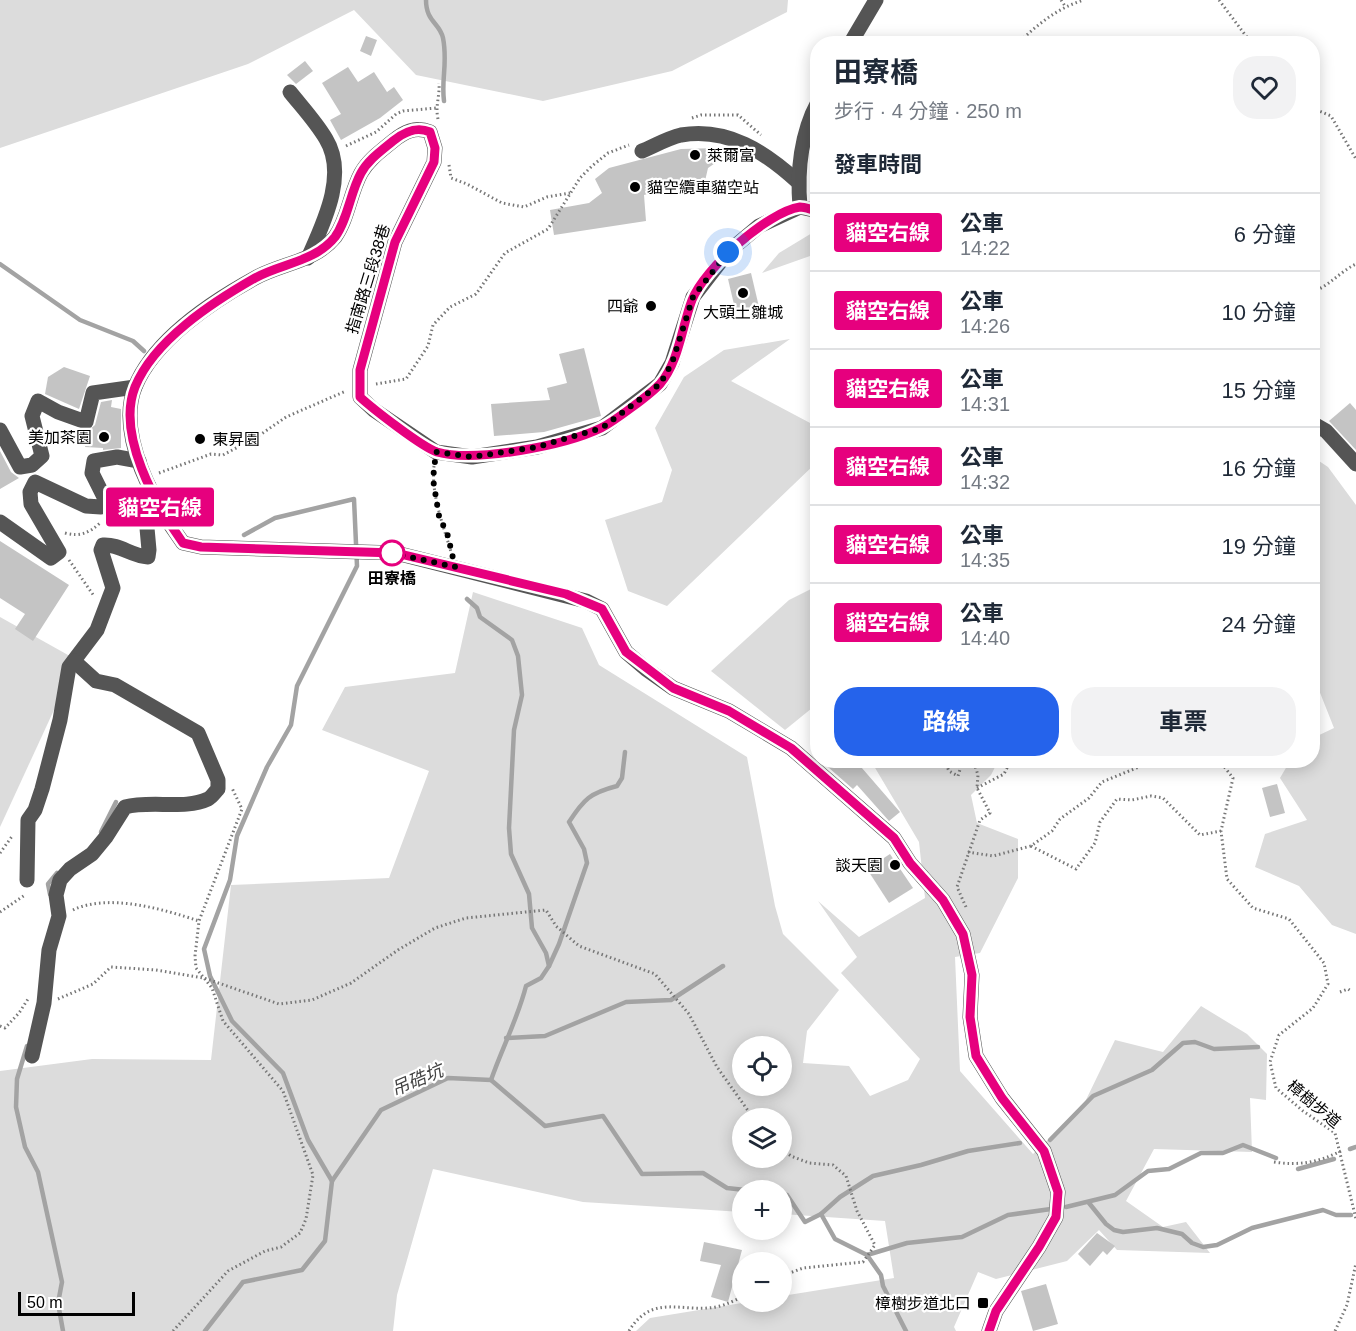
<!DOCTYPE html>
<html lang="zh-TW">
<head>
<meta charset="utf-8">
<style>
  :root { --surface:#fff; --page:#f2f2f3; --text:#1f2937; --muted:#747a83; --line:#e0e1e3; --accent:#2563eb }
  body { margin:0; font-family:Helvetica,"Noto Sans TC",sans-serif; background:var(--page); color:var(--text); height:100vh; display:flex; flex-direction:column; font-size:22px; white-space:nowrap }
  * { box-sizing:border-box; margin:0 }
  p { font-size:20px; color:var(--muted) }
  .icon { flex:none; width:33px; height:33px; fill:none; stroke:currentColor; stroke-width:2; stroke-linecap:round; stroke-linejoin:round }
  .map { position:relative; flex:1; overflow:hidden }
  .drawer { position:absolute; left:810px; top:36px; width:510px; height:732px; display:flex; flex-direction:column; background:var(--surface); border-radius:24px; box-shadow:0 3px 15px #0003 }
  .drawer>* { flex:none }
  .badge { padding:0 12px; border-radius:4px; font-size:21px; line-height:39px }
  .buttons { position:absolute; left:732px; top:1036px; display:grid; gap:12px }
  .buttons a { display:grid; place-items:center; width:60px; height:60px; border-radius:50%; background:var(--surface); box-shadow:0 3px 15px #0003; font-size:30px }
  .scale { position:absolute; left:18px; bottom:15px; width:117px; box-sizing:border-box; padding-left:6px; border:3px solid #000; border-top:0; font-size:16px; line-height:21px; white-space:nowrap; color:#000; -webkit-text-stroke:4px #fff; paint-order:stroke }
  .you { position:absolute; width:30px; height:30px; margin:-15px; border:4px solid #fff; border-radius:50%; background:#1a73e8; box-shadow:0 0 0 9px #1a73e833 }
  .map>.badge { position:absolute; translate:-50% -50%; box-shadow:0 0 0 3px #fff }
  h2 { padding:0 24px; font-size:22px; line-height:54px }
  .round { display:grid; place-items:center; flex:none; width:63px; height:63px; border-radius:24px; background:var(--page) }
  .head { display:flex; align-items:center; justify-content:space-between; height:102px; padding:0 24px }
  h1 { font-size:28px; font-weight:700; line-height:45px }
  .primary-button { display:flex; gap:12px; margin-top:auto; padding:12px 24px }
  .primary-button a { flex:1; height:69px; border-radius:24px; background:var(--accent); color:#fff; font-size:24px; font-weight:700; line-height:69px; text-align:center }
  .primary-button a+a { background:var(--page); color:var(--text) }
  ul { padding:0; list-style:none }
  li { display:flex; align-items:center; gap:18px; height:78px; padding:0 24px; border-top:2px solid var(--line) }
  li div { flex:1 }
  li b { display:block; font-size:22px }
  li em { font-style:normal }
  li .badge { min-width:66px; font-weight:700; text-align:center }
  .map>svg:first-child { display:block }
</style>
</head>
<body>
<div class="map">
<svg width="1356" height="1331" viewBox="0 0 1356 1331">
  <rect width="100%" height="100%" fill="#fff"/>
  <g fill="#dcdcdc" fill-rule="evenodd">
    <path d="M0,0H788L787,12L672,71L543,101L416,75L354,10L248,64L0,148Z"/>
    <path d="M817,230V260L810,256L762,273L779,253Z"/>
    <path d="M790,339L731,381L812,424L817,417V462L667,606L628,591L605,520L662,502L672,470L655,428L684,377L724,350Z"/>
    <path d="M1313,457L1328,467L1356,505V934L1332,925L1299,886L1255,867L1265,834L1307,820L1280,778L1290,761L1312,760L1313,738L1334,728L1313,675Z"/>
    <path d="M817,586V704L785,730L711,671L789,600Z"/>
    <path d="M473,592L582,628L599,665L747,757L775,906L783,934L839,990L807,1031L803,1063L849,1066L870,1096L908,1080L920,1059L841,973L857,957L818,901L859,937L925,898L919,842L871,761H998L991,775L971,795L977,823L1018,839V878L980,953L955,957L960,1071L1033,1154L1083,1106L1115,1040L1163,1052L1201,1006L1247,1034L1267,1054L1266,1100L1250,1098L1252,1152L1154,1149L1126,1201L1163,1227L1186,1222L1210,1253L1117,1250L1099,1230L1067,1261L996,1279L978,1272L954,1327L956,1331H636L650,1318L748,1302H782V1296L894,1278L885,1221L782,1214V1191H742V1212L583,1202L433,1169L397,1295L393,1331H0V1071L92,1059L211,1060L231,885L389,878L429,771L322,730L345,687L455,673ZM742,1047H782V1086H742ZM742,1119H782V1158H742Z"/>
    <path d="M0,617L77,660L0,827Z"/>
  </g>
  <g fill="none" stroke-linecap="round" stroke-linejoin="round">
    <g stroke="#a3a3a3" stroke-width="4.5">
      <path d="M426,0C426,22 440,23 443,38C448,63 441,79 444,101"/>
      <path d="M0,264L80,320L133,341L144,351"/>
      <path d="M244,535L275,518L354,499L357,566L297,686L291,725L267,767L237,836L230,880L204,949L210,976L232,1021L283,1073L308,1140L332,1181"/>
      <path d="M467,599L477,608L480,617L512,640L518,656L522,695L514,730L509,828L511,854L529,894L532,928L546,953L549,966"/>
      <path d="M101,832L116,802"/>
      <path d="M50,894L48,884L57,873"/>
      <path d="M506,1038L545,1036L626,1002L671,1000L723,966"/>
      <path d="M27,1046L17,1079L16,1107L25,1147L38,1172L62,1282L58,1303L63,1331"/>
      <path d="M491,1080C502,1048 518,1018 526,986L541,978L549,966L559,944L587,863L584,849L569,822C584,799 590,793 617,786L622,778L625,752"/>
      <path d="M1050,1140L1093,1096L1152,1070L1183,1043L1195,1042L1214,1049L1258,1047"/>
      <path d="M1350,1149L1356,1147"/>
      <path d="M1298,1169L1334,1159"/>
      <path d="M782,1194L787,1195L805,1222L821,1214L835,1239L867,1255L881,1275L883,1286L906,1331"/>
      <path d="M1089,1203L1106,1224L1114,1230L1123,1232L1157,1228L1182,1234L1192,1243L1203,1247L1217,1245L1252,1228L1323,1210L1336,1215H1351"/>
      <path d="M1066,1207L1115,1195L1148,1171L1169,1169L1201,1153H1223L1243,1145L1276,1158"/>
      <path d="M821,1214L840,1197L873,1176L921,1165L968,1151L1020,1143"/>
      <path d="M867,1255L907,1243L962,1237L1008,1215L1051,1209"/>
      <path d="M205,1331L243,1282L302,1270L325,1241L332,1181L381,1110L448,1078L491,1080L545,1126L603,1116L642,1174L703,1173L727,1188L754,1191"/>
    </g>
  </g>
  <g fill="#c4c4c4">
    <path d="M366,36L377,40L371,56L360,51Z"/>
    <path d="M305,61L313,71L296,84L287,75Z"/>
    <path d="M348,67L358,82L374,72L387,92L394,87L403,100L380,118L341,140L330,120L341,114L322,83Z"/>
    <path d="M720,148L718,161L708,168L705,181L690,182L644,195L646,221L554,235L550,210L589,203L602,193L595,179L609,168L681,149Z"/>
    <path d="M751,273L759,307L736,313L728,279Z"/>
    <path d="M584,348L601,416L544,432L494,436L491,404L550,400L547,388L567,383L559,354Z"/>
    <path d="M64,367L90,376L79,409L45,394L48,377Z"/>
    <path d="M112,400L111,407L121,409V448L103,450V448L85,447L88,431L95,425L101,402Z"/>
    <path d="M1350,403L1356,410V450L1329,421Z"/>
    <path d="M0,451L11,472L19,478L0,489Z"/>
    <path d="M0,541L69,585L33,641L15,629L25,614L0,598Z"/>
    <path d="M820,760H855L900,812L889,821L857,785L853,789Z"/>
    <path d="M1277,784L1285,813L1270,817L1262,788Z"/>
    <path d="M890,854L913,888L889,903L867,869Z"/>
    <path d="M1097,1233L1115,1246L1107,1255L1103,1251L1090,1266L1078,1254Z"/>
    <path d="M704,1242L742,1250L728,1302L711,1297L721,1265L700,1261Z"/>
    <path d="M1046,1284L1058,1324L1033,1331L1021,1291Z"/>
  </g>
  <g fill="none" stroke-linecap="round" stroke-linejoin="round">
    <g stroke="#777" stroke-width="3" stroke-dasharray="1.5 3" stroke-linecap="butt">
      <path d="M1061,0L1065,6"/>
      <path d="M1219,0L1252,44"/>
      <path d="M1017,44C1037,25 1057,8 1084,0"/>
      <path d="M1312,108L1331,116L1356,159"/>
      <path d="M692,118L701,115H738L761,135"/>
      <path d="M438,119C435,106 440,96 439,83"/>
      <path d="M346,146L376,132L396,114L403,111L436,108"/>
      <path d="M449,165L451,178L467,184L502,203L524,207L547,197L570,193"/>
      <path d="M1312,292C1331,285 1338,273 1356,264"/>
      <path d="M1312,308V311"/>
      <path d="M376,384L406,379L428,346L433,325L450,307L476,294L505,253L548,229L580,178L592,166L608,153L629,145"/>
      <path d="M434,466C431,495 443,524 451,552"/>
      <path d="M159,473L211,454L223,455L257,437L286,417L346,391"/>
      <path d="M120,504L130,494"/>
      <path d="M65,533C80,537 89,533 100,523"/>
      <path d="M69,560L94,596"/>
      <path d="M944,760L949,771L958,776L963,760"/>
      <path d="M1219,760L1233,778L1221,831L1227,879L1253,908L1289,919L1324,963L1328,984L1313,1008L1279,1035L1270,1062L1276,1088L1303,1111L1335,1133L1356,1219"/>
      <path d="M977,788L1004,774L1011,760"/>
      <path d="M1031,846L1076,869L1095,843L1100,822L1117,799L1132,800L1151,796L1163,798L1200,835L1221,831"/>
      <path d="M968,852L993,856L1031,846L1052,831L1060,819L1089,798L1102,782L1156,760"/>
      <path d="M0,853L13,835"/>
      <path d="M966,907L957,887L980,820L990,813L977,788L978,775L973,760"/>
      <path d="M73,910C108,893 163,909 199,921"/>
      <path d="M0,912L25,895"/>
      <path d="M1340,992L1348,989L1351,991"/>
      <path d="M58,999L93,984L111,967L156,970L204,978L279,1004L312,1000L351,983L398,950L435,928L466,918L546,910L556,926L579,946L655,974L689,1014L717,1067L754,1119"/>
      <path d="M0,1026L5,1028L19,1013L28,999"/>
      <path d="M782,1149L791,1156L809,1163L833,1165L846,1176L857,1211L875,1245L863,1262L803,1268L782,1276"/>
      <path d="M1274,1162C1299,1166 1319,1162 1341,1151"/>
      <path d="M173,1331L228,1271L265,1251L281,1247L300,1233L306,1219L313,1175L283,1091L223,1021L212,988L196,968L195,956L199,921L242,809L232,788"/>
      <path d="M629,1331C653,1291 686,1315 720,1306C728,1304 735,1300 742,1297"/>
      <path d="M1335,1331L1347,1305L1356,1263"/>
    </g>
    <g stroke="#555" stroke-width="15">
      <path d="M850,44L876,0"/>
      <path d="M290,92C302,107 316,122 326,139C348,175 323,224 308,258"/>
      <path d="M642,151C654,146 668,138 681,135C728,127 765,152 798,182"/>
      <path d="M800,207C797,172 801,133 818,102"/>
      <path d="M818,211L800,207L759,226L728,252L693,297L672,363L660,384L602,428L537,447L472,457L436,452L374,410L360,397V370L395,242L434,162L435,148L430,132C415,126 404,132 393,141C381,151 368,160 361,173C350,193 348,219 335,237C315,262 282,263 255,278C213,301 154,340 135,387C116,435 155,505 183,543L201,547L396,553L586,601L602,609L626,652L646,669L673,688L729,711L791,748L894,838L910,863L943,900L963,934L972,975L970,1017L976,1056L1002,1098L1044,1151L1058,1192L1056,1217L1039,1247L996,1311L989,1331"/>
      <path d="M1312,423L1326,431L1356,464"/>
      <path d="M0,430L20,467L32,465L42,456L32,416L38,401L58,412L86,422L93,393L135,387"/>
      <path d="M0,522L51,558L59,552L31,504L30,492L35,482L86,506L101,507L106,501L92,473L94,461L117,457L139,461"/>
      <path d="M27,880L28,820L35,810L42,789L60,720L69,667L97,630L113,588L101,550L103,545C120,544 131,556 148,557L149,550L144,495L149,486"/>
      <path d="M32,1056L44,1003L49,950L59,916L56,895L60,880L70,869L92,854L106,837L125,807C151,800 185,810 208,799C212,797 215,792 218,789V780L198,733L115,685L96,681L74,661"/>
    </g>
  </g>
  <g fill="none" stroke-linecap="round" stroke-linejoin="round">
    <defs>
      <path id="line" d="M818,211C812,210 805,207 800,207C767,212 704,269 692,300C682,326 679,362 660,384C651,394 613,422 601,428C566,445 475,463 437,452C422,447 373,409 360,397V370L395,242L434,162L435,148L430,132C416,126 404,132 393,141C381,151 368,160 361,173C350,193 348,219 335,237C315,262 282,263 255,278C213,302 154,340 135,387C116,435 156,505 183,543L201,547L396,553L566,594L602,609L626,652L673,688L729,711L791,748L894,838L910,863L943,900L963,934L972,975L970,1017L976,1056L1002,1098L1044,1151L1058,1192L1056,1217L1039,1247L996,1311L989,1331"/>
    </defs>
    <use href="#line" stroke="#fff" stroke-width="14"/>
    <use href="#line" stroke="#e6007e" stroke-width="9"/>
    <path stroke="#000" stroke-width="6" stroke-dasharray="0 10.8" d="M392,553L455,567L448,536L439,516L433,479L436,452L472,457L537,447L602,428L660,384L672,363L693,297L728,252"/>
  </g>
  <g fill="#000" stroke="#fff" stroke-width="2">
    <circle cx="695" cy="155" r="6"/>
    <circle cx="635" cy="187" r="6"/>
    <circle cx="743" cy="293" r="6"/>
    <circle cx="651" cy="306" r="6"/>
    <circle cx="104" cy="437" r="6"/>
    <circle cx="200" cy="439" r="6"/>
    <circle cx="895" cy="865" r="6"/>
    <rect x="977" y="1297" width="12" height="12" rx="3"/>
  </g>
  <circle fill="#fff" stroke="#e6007e" stroke-width="3" cx="392" cy="553" r="12"/>
  <g text-anchor="middle" dominant-baseline="central" stroke-width="4.5" stroke-linejoin="round" paint-order="stroke">
    <g font-size="16" fill="#000" stroke="#fff" text-anchor="end">
      <text x="707" y="155" text-anchor="start">萊爾富</text>
      <text x="647" y="187" text-anchor="start">貓空纜車貓空站</text>
      <text x="639" y="306">四爺</text>
      <text x="743" y="312" text-anchor="middle">大頭土雛城</text>
      <text x="92" y="437">美加茶園</text>
      <text x="212" y="439" text-anchor="start">東昇園</text>
      <text x="883" y="865">談天園</text>
      <text x="971" y="1303">樟樹步道北口</text>
    </g>
    <g font-size="16" fill="#000" stroke="#fff">
      <text transform="translate(368 279) rotate(-73)">指南路三段38巷</text>
      <text transform="translate(1314 1104) rotate(40)">樟樹步道</text>
    </g>
    <g font-size="16" font-weight="bold" fill="#000" stroke="#fff">
      <text x="392" y="578">田寮橋</text>
    </g>
    <g font-size="18" font-style="italic" fill="#444" stroke="#fff">
      <text transform="translate(417 1080) rotate(-23)">吊硞坑</text>
    </g>
  </g>
</svg>
<div class="buttons">
<a><svg class="icon" aria-label="locate" viewBox="0 0 24 24"><circle cx="12" cy="12" r="6"/><path d="M12 2v4M12 18v4M2 12h4M18 12h4"/></svg></a>
<a><svg class="icon" aria-label="layers" viewBox="0 0 24 24"><path d="M12 4l9 5-9 5-9-5zM3 14l9 5 9-5"/></svg></a>
<a>+</a>
<a>−</a>
</div>
<div class="scale">50 m</div>
<div class="you" style="left:728px;top:252px"></div>
<b class="badge" style="left:160px;top:507px;background:#e6007e;color:#fff">貓空右線</b>
<section class="drawer">
<div class="head"><div><h1>田寮橋</h1><p>步行 · 4 分鐘 · 250 m</p></div><a class="round"><svg class="icon" aria-label="heart" viewBox="0 0 24 24"><path d="M12 20l-8-8c-3-5 5-10 8-4 3-6 11-1 8 4z"/></svg></a></div>
<h2>發車時間</h2>
<ul>
<li><span class="badge" style="background:#e6007e;color:#fff">貓空右線</span><div><b>公車</b><p>14:22</p></div><em>6 分鐘</em></li>
<li><span class="badge" style="background:#e6007e;color:#fff">貓空右線</span><div><b>公車</b><p>14:26</p></div><em>10 分鐘</em></li>
<li><span class="badge" style="background:#e6007e;color:#fff">貓空右線</span><div><b>公車</b><p>14:31</p></div><em>15 分鐘</em></li>
<li><span class="badge" style="background:#e6007e;color:#fff">貓空右線</span><div><b>公車</b><p>14:32</p></div><em>16 分鐘</em></li>
<li><span class="badge" style="background:#e6007e;color:#fff">貓空右線</span><div><b>公車</b><p>14:35</p></div><em>19 分鐘</em></li>
<li><span class="badge" style="background:#e6007e;color:#fff">貓空右線</span><div><b>公車</b><p>14:40</p></div><em>24 分鐘</em></li>
</ul>
<div class="primary-button"><a>路線</a><a>車票</a></div>
</section>
</div>
</body>
</html>
